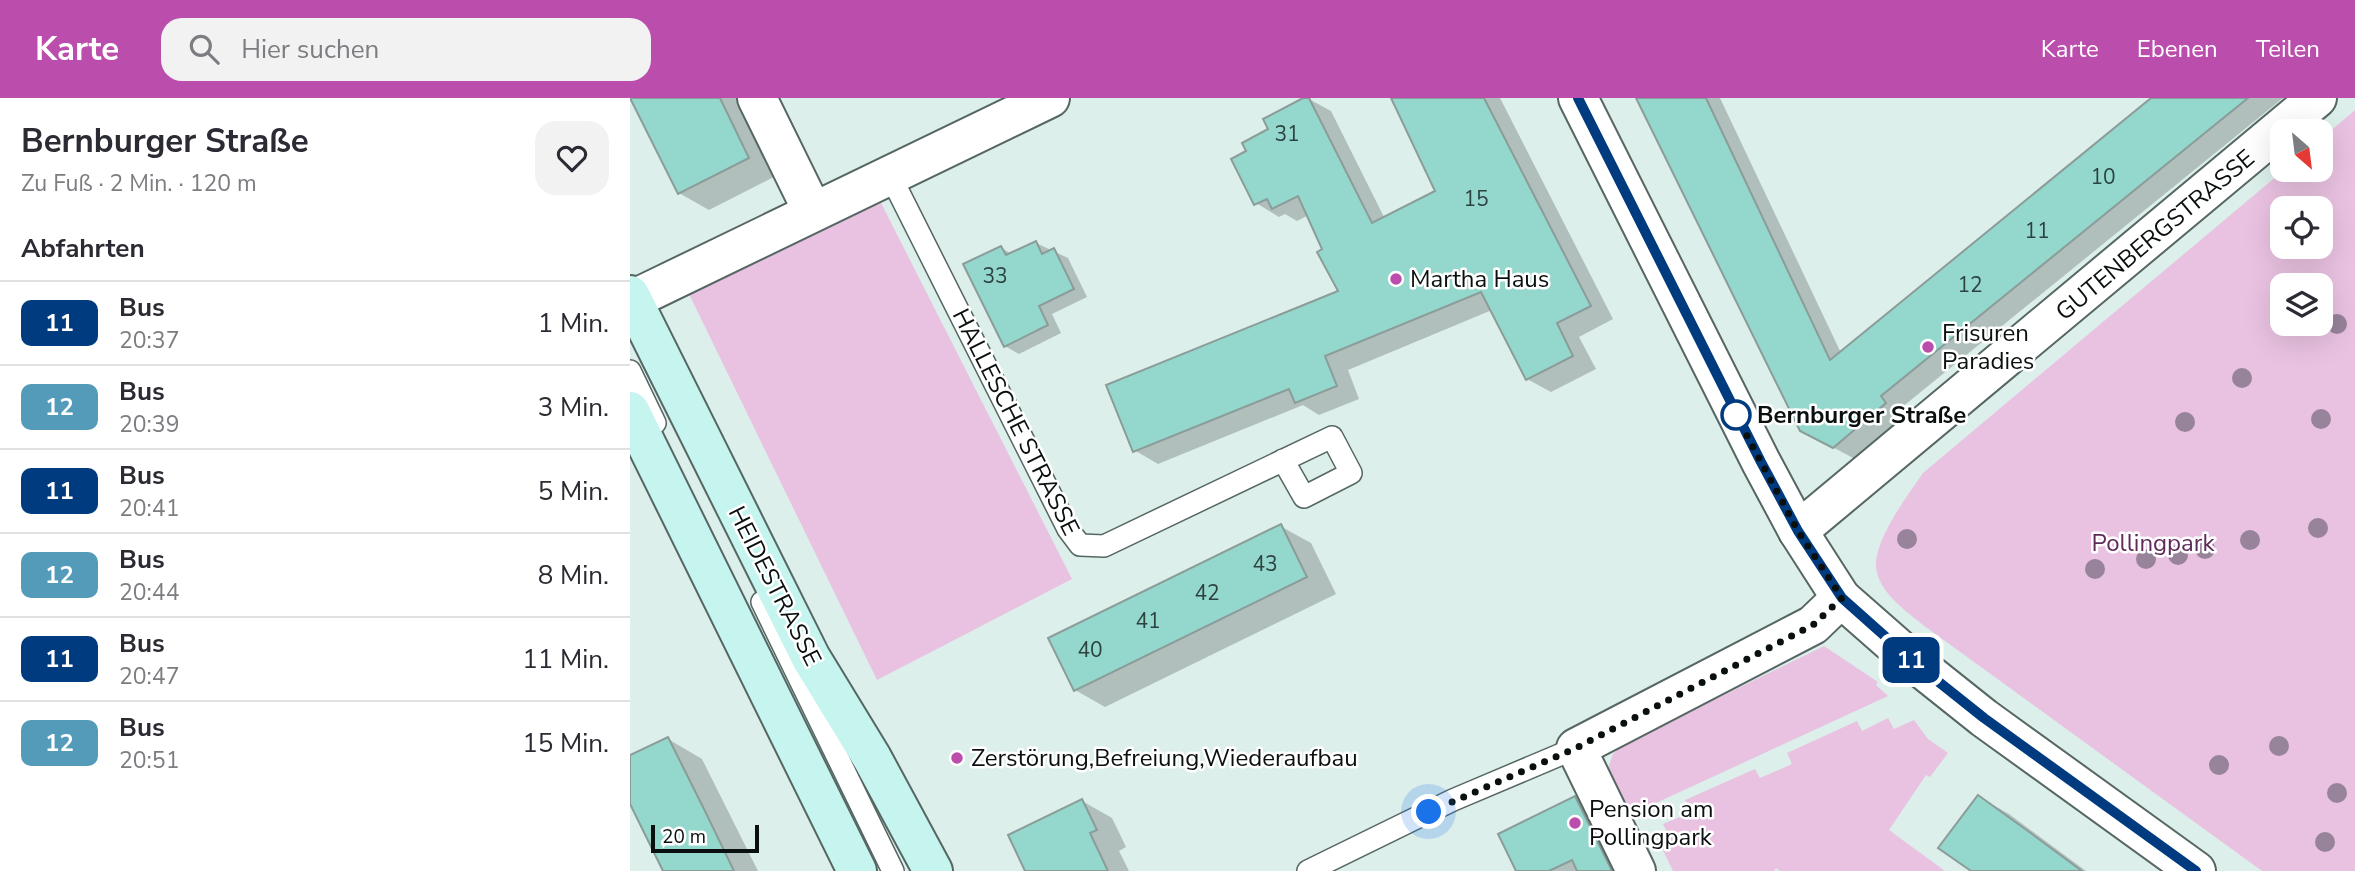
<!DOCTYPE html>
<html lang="de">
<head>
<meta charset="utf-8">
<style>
  :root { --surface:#fff; --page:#f2f2f3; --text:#2b2b33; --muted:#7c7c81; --line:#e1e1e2; --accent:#bb4dad }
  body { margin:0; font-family:"Nunito Sans",sans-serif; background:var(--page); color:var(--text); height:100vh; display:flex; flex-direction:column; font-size:26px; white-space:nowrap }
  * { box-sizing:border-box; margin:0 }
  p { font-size:23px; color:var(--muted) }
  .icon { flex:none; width:38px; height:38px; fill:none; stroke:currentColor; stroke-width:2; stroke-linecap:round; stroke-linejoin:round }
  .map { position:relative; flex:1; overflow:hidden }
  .drawer { display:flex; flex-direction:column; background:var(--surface); width:630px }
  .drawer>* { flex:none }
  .badge { padding:0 14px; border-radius:10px; font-size:24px; line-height:46px }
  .needle { width:46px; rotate:152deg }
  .controls { position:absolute; left:1640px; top:21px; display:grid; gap:14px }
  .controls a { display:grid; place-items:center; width:63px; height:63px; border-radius:14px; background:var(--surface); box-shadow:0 7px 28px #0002; font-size:35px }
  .scale { position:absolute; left:21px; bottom:18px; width:108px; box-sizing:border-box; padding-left:7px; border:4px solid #0a100f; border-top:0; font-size:19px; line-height:24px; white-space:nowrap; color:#0a100f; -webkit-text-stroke:5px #fff; paint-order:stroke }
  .you { position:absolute; width:35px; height:35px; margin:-18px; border:5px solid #fff; border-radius:50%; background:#1a73e8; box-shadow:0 0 0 10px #1a73e833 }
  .map>.badge { position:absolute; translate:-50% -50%; box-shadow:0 0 0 4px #fff }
  h2 { padding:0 21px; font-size:26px; line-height:63px }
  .round { display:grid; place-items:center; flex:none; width:74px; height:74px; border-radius:21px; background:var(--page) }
  .head { display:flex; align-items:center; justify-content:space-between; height:119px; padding:0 21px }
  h1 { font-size:33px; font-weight:700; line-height:52px }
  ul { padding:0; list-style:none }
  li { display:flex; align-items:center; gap:21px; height:84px; padding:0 21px; border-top:2px solid var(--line) }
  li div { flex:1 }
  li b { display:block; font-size:26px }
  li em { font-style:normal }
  li .badge { min-width:77px; font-weight:700; text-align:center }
  header { display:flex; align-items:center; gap:42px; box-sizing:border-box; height:98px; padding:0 35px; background:var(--accent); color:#fff }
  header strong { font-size:33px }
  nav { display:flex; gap:38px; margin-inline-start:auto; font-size:24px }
  .search { width:490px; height:63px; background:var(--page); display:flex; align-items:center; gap:18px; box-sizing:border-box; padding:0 24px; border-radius:21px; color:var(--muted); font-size:26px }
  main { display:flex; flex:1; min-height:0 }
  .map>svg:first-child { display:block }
</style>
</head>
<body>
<header>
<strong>Karte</strong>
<div class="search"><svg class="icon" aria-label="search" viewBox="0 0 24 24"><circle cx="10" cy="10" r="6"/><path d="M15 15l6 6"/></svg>Hier suchen</div>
<nav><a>Karte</a><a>Ebenen</a><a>Teilen</a></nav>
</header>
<main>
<section class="drawer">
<div class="head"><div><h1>Bernburger Straße</h1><p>Zu Fuß · 2 Min. · 120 m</p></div><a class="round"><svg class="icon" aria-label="heart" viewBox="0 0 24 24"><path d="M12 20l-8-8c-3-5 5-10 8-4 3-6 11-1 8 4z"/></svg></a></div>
<h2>Abfahrten</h2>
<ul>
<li><span class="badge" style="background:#003b80;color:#fff">11</span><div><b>Bus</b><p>20:37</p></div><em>1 Min.</em></li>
<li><span class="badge" style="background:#549bb9;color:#fff">12</span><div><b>Bus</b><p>20:39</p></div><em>3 Min.</em></li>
<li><span class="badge" style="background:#003b80;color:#fff">11</span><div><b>Bus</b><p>20:41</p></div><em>5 Min.</em></li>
<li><span class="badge" style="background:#549bb9;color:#fff">12</span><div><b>Bus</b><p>20:44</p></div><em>8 Min.</em></li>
<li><span class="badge" style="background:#003b80;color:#fff">11</span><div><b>Bus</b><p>20:47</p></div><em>11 Min.</em></li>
<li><span class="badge" style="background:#549bb9;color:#fff">12</span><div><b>Bus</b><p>20:51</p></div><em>15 Min.</em></li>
</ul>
</section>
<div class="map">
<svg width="1725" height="773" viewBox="0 0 1725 773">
  <rect width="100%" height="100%" fill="#dcefeb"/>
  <g fill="#e9c2e1" fill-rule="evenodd">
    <path d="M1725,12V773H1632L1293,527C1276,513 1253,497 1247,475C1239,448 1278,397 1293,375L1654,72H1690L1691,41ZM1652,110H1690V149H1652ZM1652,187H1690V226H1652Z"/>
    <path d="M251,105L442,481L247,582L58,194Z"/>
    <path d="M1194,548L1248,584L1246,587L1258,598L1013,711L1009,705L994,712L978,670L983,656L994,646Z"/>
    <path d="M1258,620L1264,631L1284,622L1298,641L1318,655L1300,679L1296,677L1259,732L1315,773H1150L1146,770L1144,773H1043L1027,740L1038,736L1033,726L1062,714L1055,702L1125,671L1130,680L1162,666L1157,655L1227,623L1232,633Z"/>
  </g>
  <g fill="#0003">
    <path d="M2,0H110L148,77L79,112L49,95Z"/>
    <path d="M677,0L701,13L755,121L807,94L763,0H870L983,221L949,239L966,271L921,294L897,281L862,212L718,272L729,301L689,317L673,307L528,366L504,352L711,194L679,117L667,123L655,116L649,119L626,105L619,54Z"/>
    <path d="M1007,0H1090L1211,255L1523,0H1653L1271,310L1276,317L1225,361L1193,344Z"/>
    <path d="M406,145L438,160L457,199L422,216L431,235L389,256L375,248L371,150L382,156Z"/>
    <path d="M650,428L681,445L706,496L475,609L445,592Z"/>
    <path d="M38,641L72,661L128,773H35L0,702V659Z"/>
    <path d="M1349,699L1379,716L1456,773H1343Z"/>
    <path d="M945,700L965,712L995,773H888Z"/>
    <path d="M452,703L482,720L496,749L489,753L499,773H396Z"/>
  </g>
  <g fill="#94d7cc" stroke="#8b9c99" stroke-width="2">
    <path d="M0,0H90L119,60L48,96Z"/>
    <path d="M673,0H679L742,125L805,93L761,0H854L961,208L927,225L943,258L896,282L851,194L695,258L707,288L665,305L659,291L503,354L476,287L708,193L687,154L692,151L668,98L642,111L637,101L624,107L601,61L616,53L612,45L638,31L633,21Z"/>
    <path d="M1006,0H1076L1200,262L1521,0H1618L1251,298L1256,305L1203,350L1170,333Z"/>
    <path d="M406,143L412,156L424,150L444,191L409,208L418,227L374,249L333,166L371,148L376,157Z"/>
    <path d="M651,426L677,479L444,593L418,540Z"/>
    <path d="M38,639L74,711L104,773H33L0,706V657Z"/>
    <path d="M1348,697L1402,736L1452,773H1341L1308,750Z"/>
    <path d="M945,698L982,773H947L942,762L919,773H886L868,736Z"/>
    <path d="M452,701L467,732L460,735L478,773H395L378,737Z"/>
  </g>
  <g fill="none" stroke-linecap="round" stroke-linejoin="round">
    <defs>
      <g id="service">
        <path d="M260,77L438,431L450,447L474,448L702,339L721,375L674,399L653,362"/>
        <path d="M0,273L25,325"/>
        <path d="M132,504L263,773"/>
        <path d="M678,773L823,702L946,650"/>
      </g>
      <g id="minor">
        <path d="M127,0L183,114"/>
        <path d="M948,0L1131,364L1168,433L1211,500L1285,565L1354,620L1566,773"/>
        <path d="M2,202L420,0"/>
        <path d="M1168,433L1687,0"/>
        <path d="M1006,773L946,650L1183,527L1211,500"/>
      </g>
      <g id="secondary">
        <path d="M0,197L181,560L242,660L303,773"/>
        <path d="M0,313L227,773"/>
      </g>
    </defs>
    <use href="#service" stroke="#556663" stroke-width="24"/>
    <use href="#minor" stroke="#556663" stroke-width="42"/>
    <use href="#secondary" stroke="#556663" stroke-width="42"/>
    <use href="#service" stroke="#fff" stroke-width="21"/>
    <use href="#minor" stroke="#fff" stroke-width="38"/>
    <use href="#secondary" stroke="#c6f4ef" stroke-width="38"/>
  </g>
  <g fill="#97839a">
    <circle cx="1707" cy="226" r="10"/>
    <circle cx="1612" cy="280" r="10"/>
    <circle cx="1691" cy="321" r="10"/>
    <circle cx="1555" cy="324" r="10"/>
    <circle cx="1688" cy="430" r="10"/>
    <circle cx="1277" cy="441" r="10"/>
    <circle cx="1620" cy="442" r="10"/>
    <circle cx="1575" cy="451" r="10"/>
    <circle cx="1548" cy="457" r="10"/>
    <circle cx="1516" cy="461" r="10"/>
    <circle cx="1465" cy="471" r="10"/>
    <circle cx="1649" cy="648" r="10"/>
    <circle cx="1589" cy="667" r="10"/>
    <circle cx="1707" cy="695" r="10"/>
    <circle cx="1695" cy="744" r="10"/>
  </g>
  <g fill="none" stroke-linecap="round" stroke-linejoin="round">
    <defs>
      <path id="line" d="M948,0L1131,364L1168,433L1212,500L1285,565L1354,620L1566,773"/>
    </defs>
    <use href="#line" stroke="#fff" stroke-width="16"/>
    <use href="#line" stroke="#003b80" stroke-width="10"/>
    <path stroke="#0a100f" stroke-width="7" stroke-dasharray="0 12.6" d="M799,714L946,650L1183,527L1212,500L1168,433L1106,317"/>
  </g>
  <g fill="#bb4dad" stroke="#fff" stroke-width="2.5">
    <circle cx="766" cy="181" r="7"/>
    <circle cx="1298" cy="249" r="7"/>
    <circle cx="327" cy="660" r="7"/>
    <circle cx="945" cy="725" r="7"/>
  </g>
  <circle fill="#fff" stroke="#003b80" stroke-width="3.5" cx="1106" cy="317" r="14"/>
  <g text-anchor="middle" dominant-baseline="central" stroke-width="5" stroke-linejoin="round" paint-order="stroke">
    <g font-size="21" fill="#2c423e">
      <text x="657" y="36">31</text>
      <text x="1473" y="79">10</text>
      <text x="846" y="101">15</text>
      <text x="1407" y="133">11</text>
      <text x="365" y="178">33</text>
      <text x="1340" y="187">12</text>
      <text x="635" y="466">43</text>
      <text x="577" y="495">42</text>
      <text x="518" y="523">41</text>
      <text x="460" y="552">40</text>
    </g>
    <g font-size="24" fill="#0a100f" stroke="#fff">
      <text transform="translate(1525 137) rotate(-40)">GUTENBERGSTRASSE</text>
      <text transform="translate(386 324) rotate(63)">HALLESCHE STRASSE</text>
      <text transform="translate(145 488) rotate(63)">HEIDESTRASSE</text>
    </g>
    <g font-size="24" fill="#0a100f" stroke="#fff" text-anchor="start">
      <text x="780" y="181">Martha Haus</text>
      <text x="1312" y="235">Frisuren<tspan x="1312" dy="28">Paradies</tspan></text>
      <text x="341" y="660">Zerstörung,Befreiung,Wiederaufbau</text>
      <text x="959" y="711">Pension am<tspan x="959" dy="28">Pollingpark</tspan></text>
    </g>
    <g font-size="24" font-weight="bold" fill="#0a100f" stroke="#fff" text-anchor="start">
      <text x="1127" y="317">Bernburger Straße</text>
    </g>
    <g font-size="24" fill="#5f2a58" stroke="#fff">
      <text x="1523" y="445">Pollingpark</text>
    </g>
  </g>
</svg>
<div class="controls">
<a><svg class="needle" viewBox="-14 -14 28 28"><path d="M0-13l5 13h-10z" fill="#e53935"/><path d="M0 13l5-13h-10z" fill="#7c7c81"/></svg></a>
<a><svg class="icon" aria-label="locate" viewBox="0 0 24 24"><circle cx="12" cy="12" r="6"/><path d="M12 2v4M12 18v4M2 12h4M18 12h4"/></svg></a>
<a><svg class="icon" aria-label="layers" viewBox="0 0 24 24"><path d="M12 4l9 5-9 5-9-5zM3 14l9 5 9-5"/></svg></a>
</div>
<div class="scale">20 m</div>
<div class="you" style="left:799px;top:714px"></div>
<b class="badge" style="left:1281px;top:562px;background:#003b80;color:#fff">11</b>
</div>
</main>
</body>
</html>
